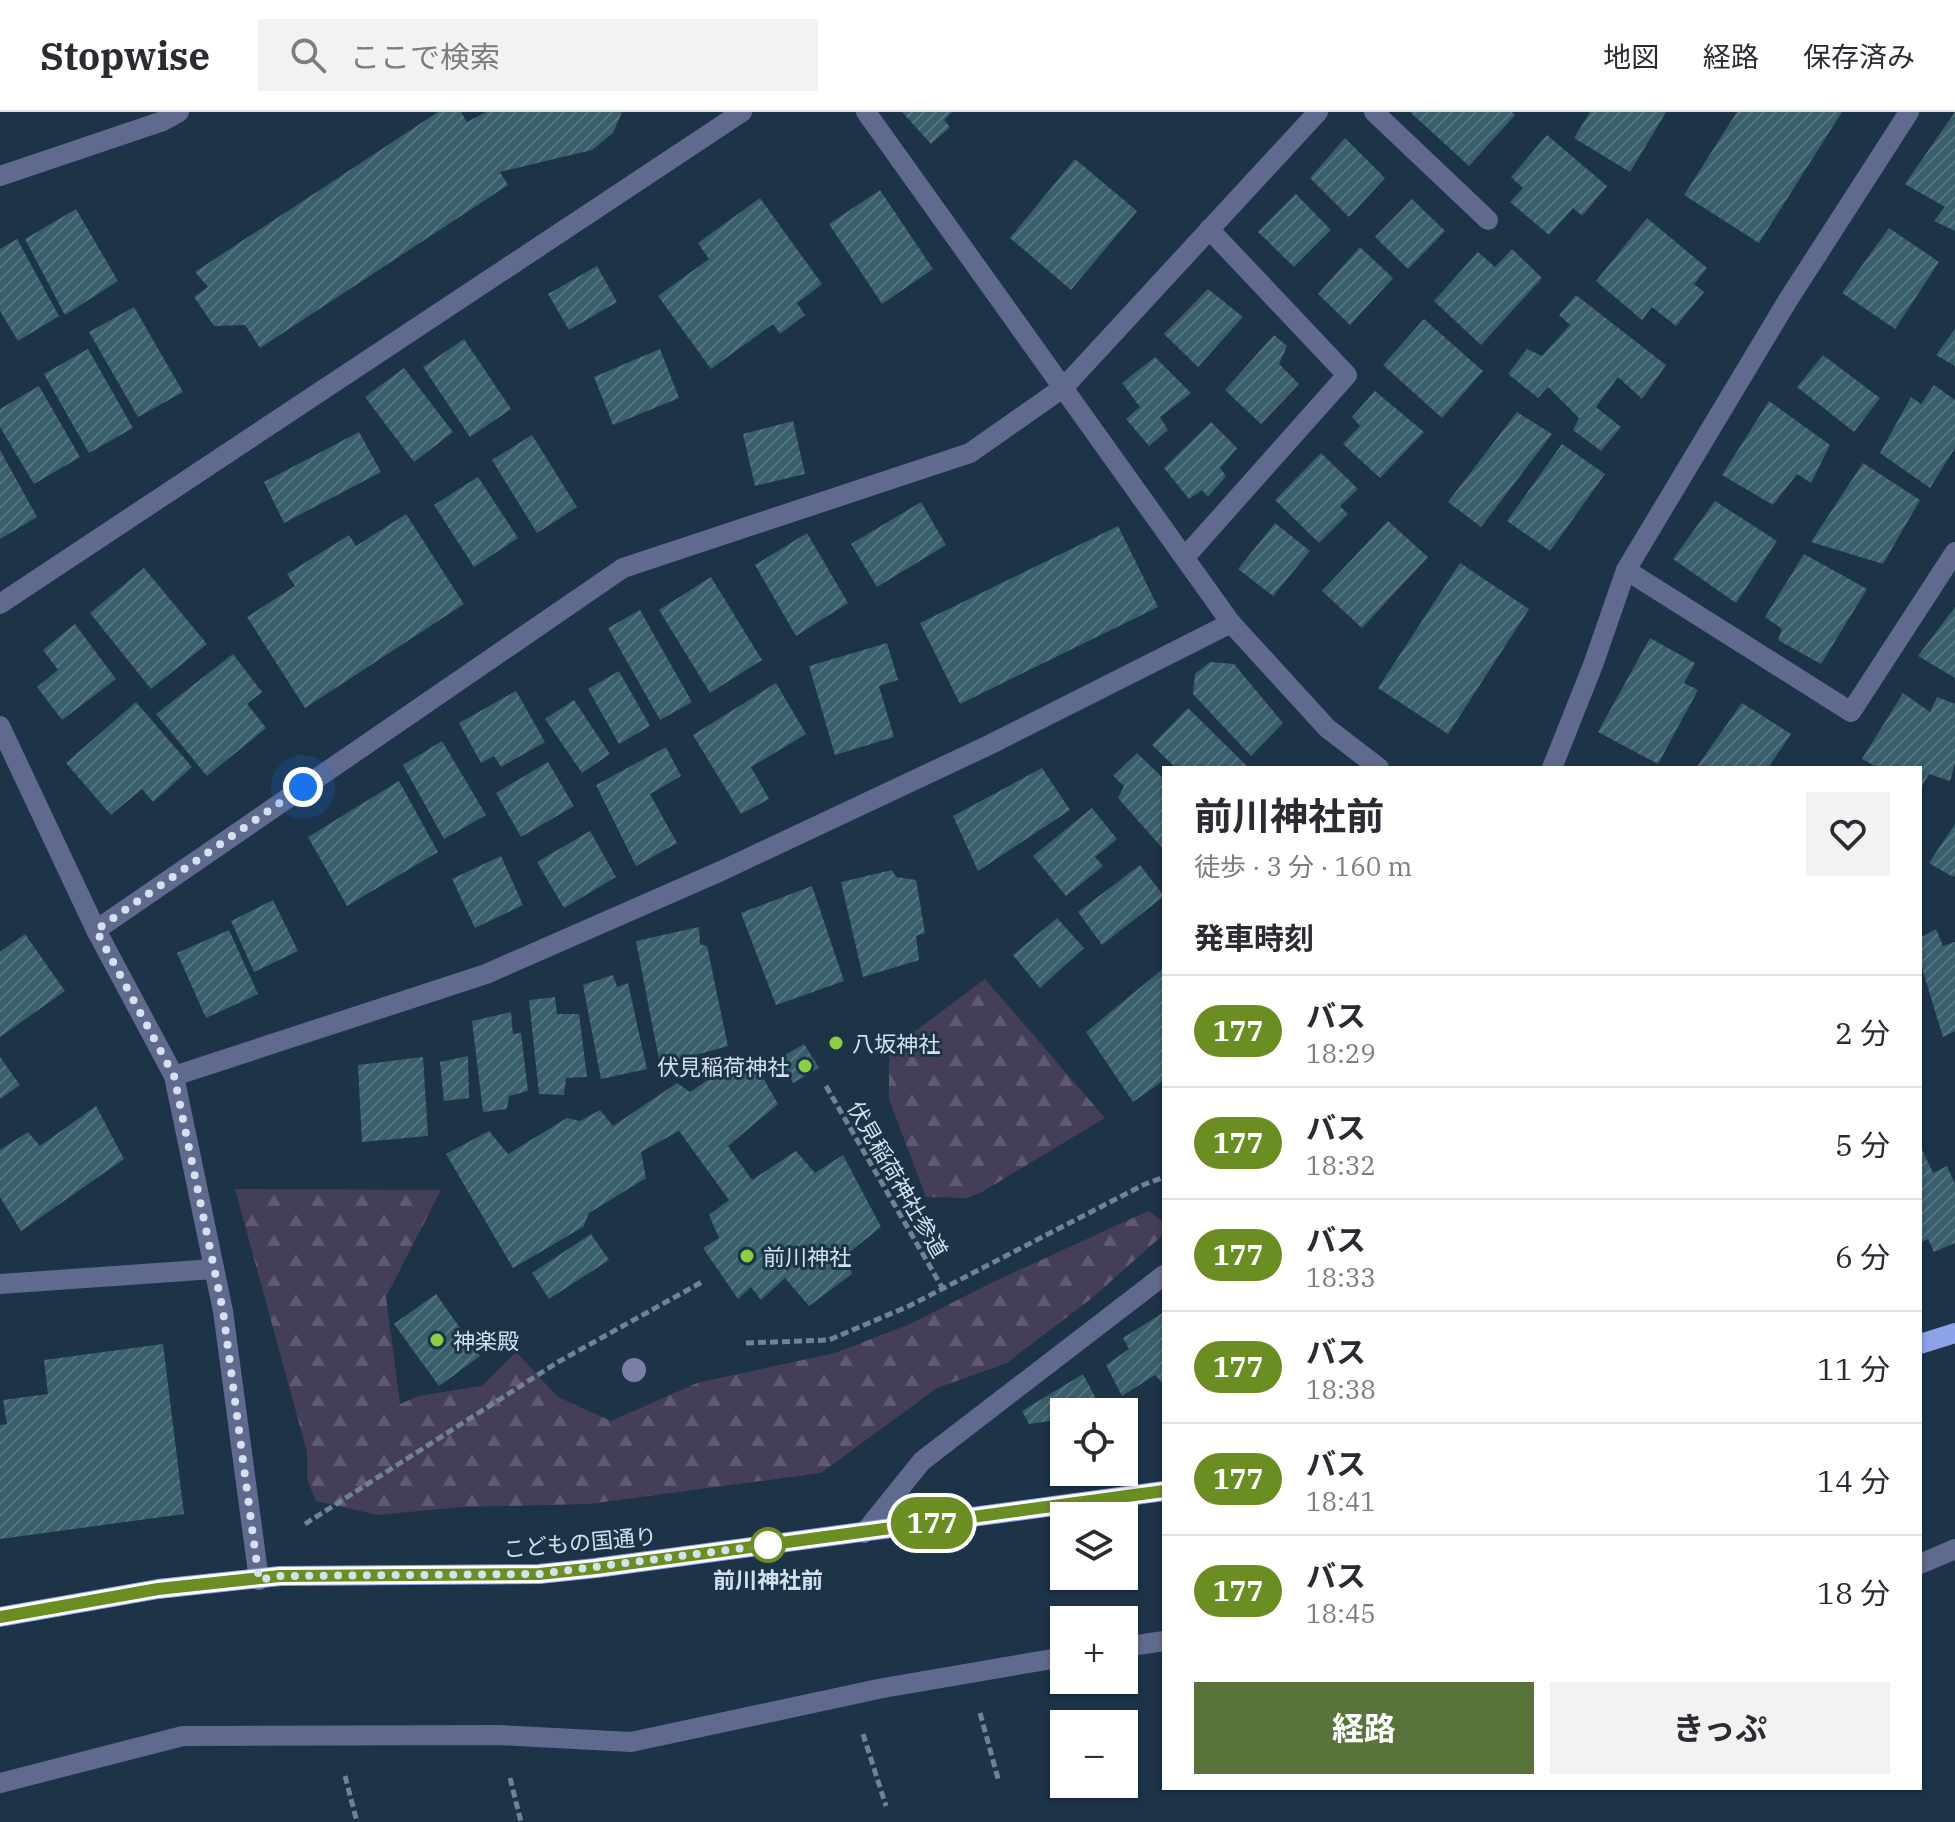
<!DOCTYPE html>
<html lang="ja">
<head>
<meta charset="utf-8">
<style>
  :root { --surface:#fff; --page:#f2f2f3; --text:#2b2b33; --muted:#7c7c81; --line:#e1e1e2; --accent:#58743a }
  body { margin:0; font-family:"IBM Plex Serif","Noto Sans JP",serif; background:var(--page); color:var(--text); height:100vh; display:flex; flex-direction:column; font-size:30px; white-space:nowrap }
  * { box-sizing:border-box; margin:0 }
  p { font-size:26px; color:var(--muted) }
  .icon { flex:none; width:44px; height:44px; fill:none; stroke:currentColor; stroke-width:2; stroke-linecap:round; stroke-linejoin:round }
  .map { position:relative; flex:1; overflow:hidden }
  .side { position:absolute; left:1162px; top:654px; width:760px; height:1024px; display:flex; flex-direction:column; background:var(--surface); border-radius:0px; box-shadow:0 2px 6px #0004 }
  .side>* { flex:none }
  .badge { padding:0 16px; border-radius:26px; font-size:28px; line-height:52px }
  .tools { position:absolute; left:1050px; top:1286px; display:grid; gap:16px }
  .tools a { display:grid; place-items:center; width:88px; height:88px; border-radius:0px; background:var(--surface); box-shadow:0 2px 6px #0004; font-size:40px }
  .you { position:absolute; width:40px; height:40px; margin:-20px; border:6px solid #fff; border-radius:50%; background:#1a73e8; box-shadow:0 0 0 12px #1a73e833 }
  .map>.badge { position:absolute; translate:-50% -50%; box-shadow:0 0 0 4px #fff }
  h2 { padding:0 32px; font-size:30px; line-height:72px }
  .round { display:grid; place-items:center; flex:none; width:84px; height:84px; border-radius:0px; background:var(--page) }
  .overview { display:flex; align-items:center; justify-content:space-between; height:136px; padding:0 32px }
  h1 { font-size:38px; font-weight:700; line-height:60px }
  .cta { display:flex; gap:16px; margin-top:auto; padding:16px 32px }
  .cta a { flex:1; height:92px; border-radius:0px; background:var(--accent); color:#fff; font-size:32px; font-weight:700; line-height:92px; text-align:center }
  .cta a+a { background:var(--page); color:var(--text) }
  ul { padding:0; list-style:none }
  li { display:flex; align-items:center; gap:24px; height:112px; padding:0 32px; border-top:2px solid var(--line) }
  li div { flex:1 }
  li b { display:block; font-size:30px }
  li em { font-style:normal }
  li .badge { min-width:88px; font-weight:700; text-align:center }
  header { display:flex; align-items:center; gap:48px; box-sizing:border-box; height:112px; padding:0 40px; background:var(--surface); border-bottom:2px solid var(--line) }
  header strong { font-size:38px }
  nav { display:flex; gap:44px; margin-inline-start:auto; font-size:28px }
  .search { width:560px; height:72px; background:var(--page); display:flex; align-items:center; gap:20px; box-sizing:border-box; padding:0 28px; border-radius:0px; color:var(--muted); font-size:30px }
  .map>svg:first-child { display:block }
</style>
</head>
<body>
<header>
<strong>Stopwise</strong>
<div class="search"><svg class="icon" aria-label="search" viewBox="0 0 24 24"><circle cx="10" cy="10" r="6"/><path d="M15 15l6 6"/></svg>ここで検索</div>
<nav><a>地図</a><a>経路</a><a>保存済み</a></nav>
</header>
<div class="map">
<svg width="1955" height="1710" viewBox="0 0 1955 1710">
  <defs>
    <pattern id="forest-firs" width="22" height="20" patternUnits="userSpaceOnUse" patternTransform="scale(2)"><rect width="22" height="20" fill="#453e58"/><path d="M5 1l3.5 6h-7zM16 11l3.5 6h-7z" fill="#5f5a70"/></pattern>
    <pattern id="building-hatch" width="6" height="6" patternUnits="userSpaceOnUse" patternTransform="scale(2)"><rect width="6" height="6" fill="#395e6c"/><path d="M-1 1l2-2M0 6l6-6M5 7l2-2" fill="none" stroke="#557581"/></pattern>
  </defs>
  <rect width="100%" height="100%" fill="#1c3348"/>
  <g fill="url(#forest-firs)">
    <path d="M985,867L1105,1006L982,1080L967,1086L926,1085L889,987V939Z"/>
    <path d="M235,1077L441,1078L386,1185L400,1292L418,1284L482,1274L516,1240L558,1285L611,1309L697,1271L835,1241L910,1212L993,1170L1148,1099L1164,1110V1122L1092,1186L1007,1251L937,1276L821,1361L589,1392L460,1395L378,1403L316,1389L307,1367V1340Z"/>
  </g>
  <g fill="url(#building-hatch)">
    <path d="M438,0H461L467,10L486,0H622L613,21L592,38L500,60L508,73L260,236L245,213L214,214L194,185L208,175L195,160Z"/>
    <path d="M902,0H952L944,8L950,15L931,32Z"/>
    <path d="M1410,0H1512L1515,3L1469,54Z"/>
    <path d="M1590,0H1666L1630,60L1574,26Z"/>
    <path d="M1737,0H1842L1759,131L1684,83Z"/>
    <path d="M1955,0V119L1934,109L1945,95L1905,72Z"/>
    <path d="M1547,23L1607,74L1582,104L1573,96L1549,123L1510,90L1523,76L1511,65Z"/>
    <path d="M1345,26L1385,66L1349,105L1310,66Z"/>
    <path d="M1075,47L1137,99L1071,178L1010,126Z"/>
    <path d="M880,78L933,157L882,192L829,112Z"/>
    <path d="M1296,82L1331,118L1294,155L1258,120Z"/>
    <path d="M760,86L822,172L797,191L805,203L780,222L773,212L711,257L658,184L709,147L698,131Z"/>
    <path d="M1412,87L1445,119L1408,157L1375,125Z"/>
    <path d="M76,97L118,169L65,203L25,127Z"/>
    <path d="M1647,106L1707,156L1694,172L1704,180L1676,214L1652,195L1642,208L1596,169Z"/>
    <path d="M1889,116L1939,150L1895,217L1842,181Z"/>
    <path d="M17,127L59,204L18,229L0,199V137Z"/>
    <path d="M1360,135L1393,166L1350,213L1318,182Z"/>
    <path d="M1512,137L1542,166L1481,233L1434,189L1478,140L1495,155Z"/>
    <path d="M597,154L617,190L569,218L548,182Z"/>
    <path d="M1208,177L1243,205L1198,255L1164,222Z"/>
    <path d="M1576,183L1666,253L1642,287L1618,265L1596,295L1621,315L1601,339L1573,318L1579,306L1548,275L1538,286L1508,262L1527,237L1542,244L1570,213L1559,203Z"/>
    <path d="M134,195L183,280L138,305L89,220Z"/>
    <path d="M1424,207L1483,259L1442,306L1383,253Z"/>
    <path d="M1955,217V254L1936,243Z"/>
    <path d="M1274,223L1287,234L1279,252L1299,272L1261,312L1225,278Z"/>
    <path d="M464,227L511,297L470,325L423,255Z"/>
    <path d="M88,237L133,316L89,341L44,262Z"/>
    <path d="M660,237L679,286L613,313L594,265Z"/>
    <path d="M1823,243L1880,286L1854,320L1797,275Z"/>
    <path d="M1155,245L1191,281L1160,305L1168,318L1149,334L1126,307L1140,295L1122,271Z"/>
    <path d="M404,256L453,320L414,350L365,285Z"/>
    <path d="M1934,273L1955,288V336L1930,376L1880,341L1911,285L1921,292Z"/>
    <path d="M39,274L80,345L34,372L0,315V297Z"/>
    <path d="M1375,279L1424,320L1380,366L1343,332L1360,314L1352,305Z"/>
    <path d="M1769,289L1830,333L1811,371L1797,362L1773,393L1722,363Z"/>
    <path d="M1517,300L1552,322L1481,415L1448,390Z"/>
    <path d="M793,309L805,362L755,374L743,322Z"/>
    <path d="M1211,310L1237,336L1220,356L1226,364L1208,385L1202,378L1189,387L1164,356Z"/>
    <path d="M359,320L381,360L284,411L264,370Z"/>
    <path d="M532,323L577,395L537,421L492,348Z"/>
    <path d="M1562,332L1605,362L1550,439L1507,409Z"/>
    <path d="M0,338L37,405L0,427Z"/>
    <path d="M1321,341L1358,377L1340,394L1348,402L1319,431L1275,388Z"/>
    <path d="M1863,351L1920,388L1883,452L1811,430Z"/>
    <path d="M478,365L518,426L474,455L434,393Z"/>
    <path d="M1715,389L1777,429L1736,491L1673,447Z"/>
    <path d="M921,390L946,433L877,475L851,432Z"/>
    <path d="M406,402L464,492L305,596L247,505L295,474L287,462L349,423L356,434Z"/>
    <path d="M1388,409L1428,445L1362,516L1322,479Z"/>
    <path d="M1275,411L1310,439L1273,484L1238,457Z"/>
    <path d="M1118,414L1158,495L960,592L920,511Z"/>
    <path d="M807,421L848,491L796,524L755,453Z"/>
    <path d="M1804,442L1867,477L1821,552L1778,528L1782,517L1765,505Z"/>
    <path d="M1460,451L1529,497L1448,622L1378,576Z"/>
    <path d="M144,456L207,532L151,577L90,501Z"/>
    <path d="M711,465L762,548L710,581L659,498Z"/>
    <path d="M1955,495V566L1918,544Z"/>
    <path d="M640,498L692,590L660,608L608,516Z"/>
    <path d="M75,512L116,567L62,608L37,575L58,558L43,538Z"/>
    <path d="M1650,526L1695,551L1684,571L1698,578L1658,652L1598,620Z"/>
    <path d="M887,531L898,568L879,574L894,625L835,643L809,554Z"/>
    <path d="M233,542L262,580L247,592L266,616L207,664L156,602Z"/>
    <path d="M1210,550L1234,552L1283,611L1251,644L1193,582L1195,562Z"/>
    <path d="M619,559L650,614L619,632L588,577Z"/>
    <path d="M776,571L806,622L751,655L769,687L741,702L693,623Z"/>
    <path d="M516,579L545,630L501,655L494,644L481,651L459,611Z"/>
    <path d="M1903,581L1930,600L1937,585L1955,592V652L1950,669L1929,662L1920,678V656H1878L1862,647Z"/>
    <path d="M574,588L610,642L582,661L545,607Z"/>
    <path d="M136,590L192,655L153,690L142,677L111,703L66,651Z"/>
    <path d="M1742,591L1791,622L1768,656H1696Z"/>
    <path d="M1188,596L1249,656H1176L1152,633Z"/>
    <path d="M442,629L486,703L444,727L403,653Z"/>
    <path d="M666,635L681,664L650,682L677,731L636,754L596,673Z"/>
    <path d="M1137,641L1164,667V738L1118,686L1124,674L1113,664Z"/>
    <path d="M548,650L574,694L521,725L496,681Z"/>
    <path d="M1042,656L1070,698L978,759L953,704Z"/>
    <path d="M399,669L438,740L347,794L308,725Z"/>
    <path d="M1092,696L1117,727L1095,745L1103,754L1066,784L1033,744Z"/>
    <path d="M1955,712V763L1953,765L1929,751Z"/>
    <path d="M590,719L616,765L564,796L537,750Z"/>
    <path d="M501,744L523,793L475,816L452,767Z"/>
    <path d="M1140,753L1164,784L1102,833L1078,800Z"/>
    <path d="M892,758L896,765L916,768L925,821L916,824L919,848L863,865L841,770Z"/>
    <path d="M812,774L844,869L776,893L741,801Z"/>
    <path d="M273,788L298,839L254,860L231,809Z"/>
    <path d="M1057,806L1084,836L1040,876L1013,843Z"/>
    <path d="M699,815L700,832L707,834L728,934L660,953L636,829Z"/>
    <path d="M1936,817L1943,834L1955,830V919L1943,925L1920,850V826Z"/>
    <path d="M229,818L258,882L206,906L177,841Z"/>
    <path d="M25,822L65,879L0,925V840Z"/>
    <path d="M1164,856V968L1133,990L1086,920Z"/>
    <path d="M613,863L617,875L628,871L647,957L601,967L583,873Z"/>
    <path d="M555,885L557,902H579L587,965L566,966L564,983L539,982L529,888Z"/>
    <path d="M511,900L513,922L521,921L528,979L509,984L507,997L483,1000L472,909Z"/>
    <path d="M804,932L819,956L793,971L778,947Z"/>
    <path d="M468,944L469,986L444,989L440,950Z"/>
    <path d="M0,945L20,973L0,987Z"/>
    <path d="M423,945L428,1024L362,1030L358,953Z"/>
    <path d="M754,950L778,992L728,1034L752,1068L796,1039L815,1061L843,1043L881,1115L847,1142L852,1162L809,1194L785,1166L761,1188L751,1175L738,1187L703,1136L719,1126L709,1103L729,1088L679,1019L641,1040L646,1066L589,1101L583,1115L513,1156L446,1042L489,1019L508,1042L567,1006L580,1009L600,998L613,1014L677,971L690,980L730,953Z"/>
    <path d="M96,994L124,1047L21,1119L0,1085V1038L28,1020L40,1034Z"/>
    <path d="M1920,1033L1933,1061L1947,1054L1955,1072V1131L1934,1140L1928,1127L1920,1131Z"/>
    <path d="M591,1122L609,1148L549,1187L532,1161Z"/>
    <path d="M436,1182L480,1244L439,1274L394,1212Z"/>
    <path d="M1164,1200V1273L1155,1263L1122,1284L1106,1253L1129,1237L1123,1226Z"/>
    <path d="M163,1232L184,1402L0,1427V1313L7,1312L3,1288L48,1282L44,1248Z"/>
    <path d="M1083,1262L1103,1300H1064V1307L1029,1312L1022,1299Z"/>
  </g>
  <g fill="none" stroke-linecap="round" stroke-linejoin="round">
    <g stroke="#708294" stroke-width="5" stroke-dasharray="8 4" stroke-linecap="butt">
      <path d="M826,974L943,1177"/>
      <path d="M746,1231L829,1228L909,1194L1143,1073L1164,1065"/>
      <path d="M305,1412L558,1250L702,1170"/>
      <path d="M980,1601L999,1670"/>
      <path d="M863,1622L886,1694"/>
      <path d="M345,1664L357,1710"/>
      <path d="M510,1666L521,1710"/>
    </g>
    <g stroke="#606a8e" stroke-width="20">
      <path d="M866,0L1231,511L1327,616L1379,656"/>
      <path d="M1374,0L1488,108"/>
      <path d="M0,64L163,9L179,0"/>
      <path d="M1185,445L1347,263L1209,117"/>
      <path d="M1626,458L1851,600L1955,440"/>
      <path d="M0,492L742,0"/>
      <path d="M0,614L96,818L174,964L223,1199L259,1468"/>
      <path d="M1552,656L1593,553L1626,458L1788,188L1909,0"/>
      <path d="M96,818L623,456L970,341L1064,275L1318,0"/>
      <path d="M174,964L486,862L721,759L989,633L1231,511"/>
      <path d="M0,1172L214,1157"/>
      <path d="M864,1421L922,1349L1164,1163"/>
      <path d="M1920,1452L1955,1437"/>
      <path d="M1124,1535L1164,1529"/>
      <path d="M0,1671L183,1624L498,1623L631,1630L883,1576L1064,1545"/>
    </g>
    <g stroke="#8ea2eb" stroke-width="20">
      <path d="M1920,1232L1955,1221"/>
      <path d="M0,1505L158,1477L280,1464L539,1462L596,1456L1164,1379"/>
    </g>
  </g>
  <circle fill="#7c7ea7" cx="634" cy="1258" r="12"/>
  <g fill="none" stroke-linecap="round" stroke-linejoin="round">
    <defs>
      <path id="line" d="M0,1505L158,1477L280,1464L539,1462L596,1456L1164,1379"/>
    </defs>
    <use href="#line" stroke="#fff" stroke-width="18"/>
    <use href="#line" stroke="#6b8e23" stroke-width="12"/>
    <path stroke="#d4e1ef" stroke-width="8" stroke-dasharray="0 14.4" d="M303,675L96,818L174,964L223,1199L259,1468L280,1464L539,1462L775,1432L768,1433"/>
  </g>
  <g fill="#8ece43" stroke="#1c3348" stroke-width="3">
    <circle cx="836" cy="931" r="8"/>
    <circle cx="805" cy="954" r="8"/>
    <circle cx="747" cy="1144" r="8"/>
    <circle cx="437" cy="1228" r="8"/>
  </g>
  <circle fill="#fff" stroke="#6b8e23" stroke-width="4" cx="768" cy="1433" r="16"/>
  <g text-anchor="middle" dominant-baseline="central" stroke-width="6" stroke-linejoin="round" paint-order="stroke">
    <g font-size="22" fill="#d4e1ef" stroke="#1c3348" text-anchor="start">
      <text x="852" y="931">八坂神社</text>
      <text x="789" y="954" text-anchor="end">伏見稲荷神社</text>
      <text x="763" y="1144">前川神社</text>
      <text x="453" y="1228">神楽殿</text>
    </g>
    <g font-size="22" fill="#d4e1ef" stroke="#1c3348">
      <text transform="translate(898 1067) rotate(60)">伏見稲荷神社参道</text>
      <text transform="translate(580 1430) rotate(-5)">こどもの国通り</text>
    </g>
    <g font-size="22" font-weight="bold" fill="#d4e1ef" stroke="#1c3348">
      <text x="768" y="1467">前川神社前</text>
    </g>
  </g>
</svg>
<div class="tools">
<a><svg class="icon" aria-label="locate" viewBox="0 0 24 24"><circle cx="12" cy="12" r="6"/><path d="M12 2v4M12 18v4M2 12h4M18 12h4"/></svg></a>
<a><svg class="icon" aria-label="layers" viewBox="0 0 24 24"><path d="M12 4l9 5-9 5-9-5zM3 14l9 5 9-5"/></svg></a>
<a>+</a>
<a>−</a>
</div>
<div class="you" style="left:303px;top:675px"></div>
<b class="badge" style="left:932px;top:1411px;background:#6b8e23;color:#fff">177</b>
<section class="side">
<div class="overview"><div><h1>前川神社前</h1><p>徒歩 · 3 分 · 160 m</p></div><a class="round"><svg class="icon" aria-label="heart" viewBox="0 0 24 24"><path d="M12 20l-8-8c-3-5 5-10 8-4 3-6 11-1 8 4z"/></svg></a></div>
<h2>発車時刻</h2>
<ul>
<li><span class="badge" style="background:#6b8e23;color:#fff">177</span><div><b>バス</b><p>18:29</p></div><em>2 分</em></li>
<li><span class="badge" style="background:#6b8e23;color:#fff">177</span><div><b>バス</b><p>18:32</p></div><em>5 分</em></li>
<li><span class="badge" style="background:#6b8e23;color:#fff">177</span><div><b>バス</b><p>18:33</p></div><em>6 分</em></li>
<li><span class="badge" style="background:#6b8e23;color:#fff">177</span><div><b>バス</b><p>18:38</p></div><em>11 分</em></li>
<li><span class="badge" style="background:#6b8e23;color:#fff">177</span><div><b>バス</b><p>18:41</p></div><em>14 分</em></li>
<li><span class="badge" style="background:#6b8e23;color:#fff">177</span><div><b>バス</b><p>18:45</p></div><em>18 分</em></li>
</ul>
<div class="cta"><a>経路</a><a>きっぷ</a></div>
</section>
</div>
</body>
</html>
